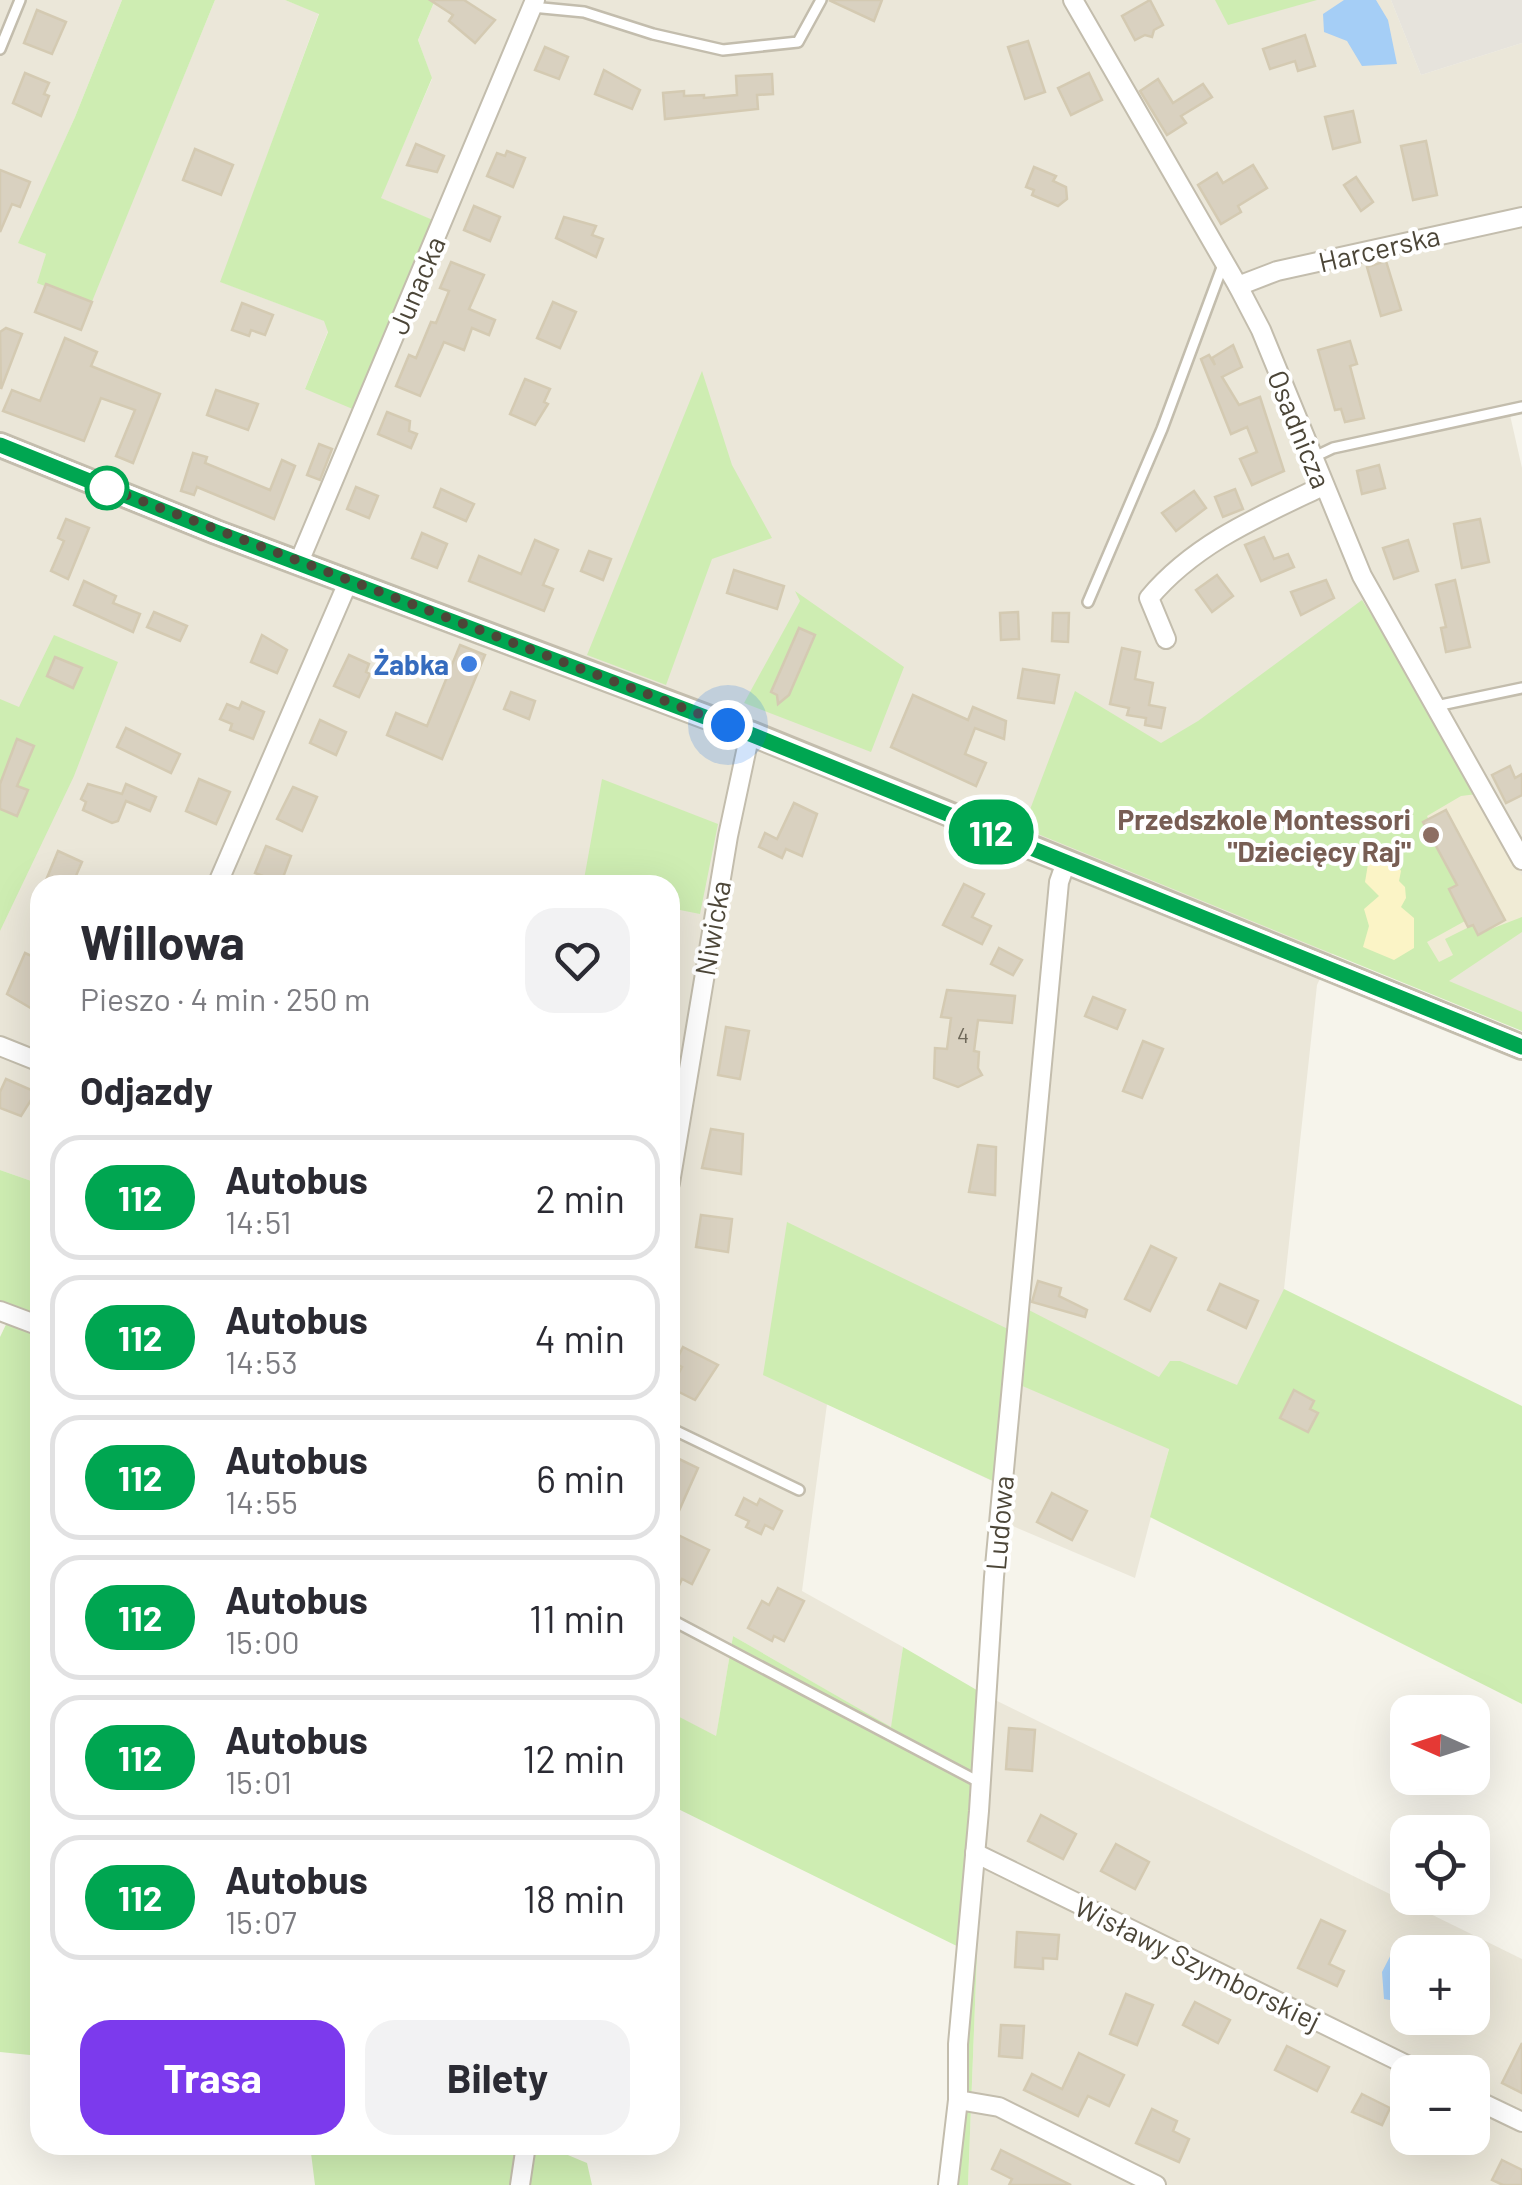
<!DOCTYPE html>
<html lang="pl">
<head>
<meta charset="utf-8">
<style>
  :root { --surface:#fff; --page:#f2f2f3; --text:#2b2b33; --muted:#7c7c81; --line:#e1e1e2; --accent:#7c3aed }
  body { margin:0; font-family:Barlow,sans-serif; background:var(--page); color:var(--text); height:100vh; display:flex; flex-direction:column; font-size:38px; white-space:nowrap }
  * { box-sizing:border-box; margin:0 }
  p { font-size:32px; color:var(--muted) }
  .icon { flex:none; width:55px; height:55px; fill:none; stroke:currentColor; stroke-width:2; stroke-linecap:round; stroke-linejoin:round }
  .map { position:relative; flex:1; overflow:hidden }
  .drawer { position:absolute; left:30px; top:875px; width:650px; height:1280px; display:flex; flex-direction:column; background:var(--surface); border-radius:30px; box-shadow:0 10px 40px #0002 }
  .drawer>* { flex:none }
  .badge { padding:0 20px; border-radius:32px; font-size:35px; line-height:65px }
  .needle { width:65px; rotate:273deg }
  .fabs { position:absolute; left:1390px; top:1695px; display:grid; gap:20px }
  .fabs a { display:grid; place-items:center; width:100px; height:100px; border-radius:20px; background:var(--surface); box-shadow:0 10px 40px #0002; font-size:50px }
  .you { position:absolute; width:50px; height:50px; margin:-25px; border:8px solid #fff; border-radius:50%; background:#1a73e8; box-shadow:0 0 0 15px #1a73e833 }
  .map>.badge { position:absolute; translate:-50% -50%; box-shadow:0 0 0 5px #fff }
  h2 { padding:0 50px; font-size:38px; line-height:90px }
  .round { display:grid; place-items:center; flex:none; width:105px; height:105px; border-radius:30px; background:var(--page) }
  .summary { display:flex; align-items:center; justify-content:space-between; height:170px; padding:0 50px }
  h1 { font-size:48px; font-weight:700; line-height:75px }
  .action { display:flex; gap:20px; margin-top:auto; padding:20px 50px }
  .action a { flex:1; height:115px; border-radius:30px; background:var(--accent); color:#fff; font-size:40px; font-weight:700; line-height:115px; text-align:center }
  .action a+a { background:var(--page); color:var(--text) }
  ul { padding:0; list-style:none }
  li { display:flex; align-items:center; gap:30px; height:125px; margin:0 20px 15px; padding:0 30px; border:5px solid var(--line); border-radius:30px }
  li div { flex:1 }
  li b { display:block; font-size:38px }
  li em { font-style:normal }
  li .badge { min-width:110px; font-weight:700; text-align:center }
  .map>svg:first-child { display:block }
</style>
</head>
<body>
<div class="map">
<svg width="1522" height="2185" viewBox="0 0 1522 2185">
  <rect width="100%" height="100%" fill="#f6f4eb"/>
  <g fill="#ebe7d9" fill-rule="evenodd">
    <path d="M0,0H122L75,117L19,243L46,254L90,304L215,0H285L319,13L221,282L325,321L328,331L305,389L439,223L380,198L432,79L418,40L435,0H1391L1421,75L1522,43V412L1510,415L1522,468V1030L1334,949L1317,985L1284,1289L1283,1348L1372,1394L1183,1395L1135,1578L1001,1521L1003,1486L827,1404L802,1591L903,1647L892,1728L733,1636L716,1737L670,1712V885H40V1184L0,1170Z"/>
    <path d="M987,1696L1522,1959V2185H968ZM1408,1952H1472V2018H1408ZM1408,2072H1472V2138H1408Z"/>
  </g>
  <path fill="#e6e3dc" d="M1391,0H1522V43L1421,75Z"/>
  <path fill="#f0ebd5" d="M1422,695L1522,876V932L1448,981L1321,931Z"/>
  <g fill="#ceedb2">
    <path d="M122,0H215L91,304L37,283L46,254L18,243L75,117Z"/>
    <path d="M285,0H435L418,40L432,78L381,198L440,223L355,410L305,389L328,332L324,321L220,282L319,14Z"/>
    <path d="M1215,0H1317L1228,25Z"/>
    <path d="M702,371L732,465L772,538L712,559L666,685L587,655Z"/>
    <path d="M795,591L904,667L871,752L744,703L800,601Z"/>
    <path d="M1362,600L1422,695L1477,794L1461,796L1427,816L1457,885L1449,889L1465,921L1427,942L1439,962L1453,955L1445,939L1473,925L1478,934L1522,917V932L1449,981L1522,1012V1031L1023,828L1075,691L1161,743L1198,721Z"/>
    <path d="M54,635L118,662L74,776L0,931V699L19,707Z"/>
    <path d="M602,779L718,824L700,914L670,908V885H583Z"/>
    <path d="M0,1170L40,1184V2056L0,2052V1337L13,1310L0,1303Z"/>
    <path d="M787,1222L1010,1330L1023,1307L1159,1377L1170,1361H1180L1237,1385L1284,1289L1522,1406V1704L1150,1517L1169,1449L1013,1382L1004,1486L763,1375Z"/>
    <path d="M733,1636L891,1727L903,1647L987,1696L968,2185H951L969,1952L670,1805V1712L716,1736Z"/>
    <path d="M310,2145H544L587,2163L592,2185H315Z"/>
  </g>
  <path fill="#fbf4c6" d="M1391,850L1401,871L1399,881L1405,887L1406,898L1401,907L1414,918V948L1394,960L1363,947L1369,926L1364,909L1379,896L1365,882L1369,858L1377,852Z"/>
  <g fill="#a5cef6">
    <path d="M1344,0H1376L1388,20L1397,64L1362,66L1347,41L1324,32L1323,14Z"/>
    <path d="M1427,1935L1450,1936L1487,1947L1473,1982L1472,1952H1408L1407,2003L1384,1999L1382,1972L1399,1939Z"/>
  </g>
  <g fill="#d9d1c0" stroke="#d4cab2" stroke-width="2.5">
    <path d="M430,0H464L495,20L475,43L449,21L453,15Z"/>
    <path d="M829,0H882L874,21Z"/>
    <path d="M1150,0L1163,25L1154,30L1152,37L1145,35L1135,40L1122,16Z"/>
    <path d="M37,10L66,22L52,54L24,43Z"/>
    <path d="M1305,35L1315,66L1298,71L1295,61L1270,69L1263,49Z"/>
    <path d="M1028,41L1045,92L1025,99L1008,47Z"/>
    <path d="M545,47L568,57L559,79L535,70Z"/>
    <path d="M604,70L640,90L632,109L595,94Z"/>
    <path d="M25,73L49,83L44,94L49,96L41,116L13,103Z"/>
    <path d="M1089,73L1102,100L1071,115L1058,88Z"/>
    <path d="M772,74L773,94L757,95L758,109L665,119L663,93L684,91V96L704,95V98L737,95L736,76Z"/>
    <path d="M1158,79L1173,103L1203,84L1212,97L1181,116L1186,123L1167,135L1140,91Z"/>
    <path d="M1353,111L1360,142L1333,149L1325,117Z"/>
    <path d="M1426,141L1437,195L1413,200L1401,146Z"/>
    <path d="M416,144L444,156L437,172L407,165Z"/>
    <path d="M195,149L233,165L221,195L183,180Z"/>
    <path d="M507,151L525,158L513,187L487,176L497,153L505,156Z"/>
    <path d="M1253,165L1267,188L1238,206L1241,212L1221,224L1198,185L1217,173L1223,183Z"/>
    <path d="M1034,167L1056,176L1053,181L1066,187L1067,199L1058,206L1032,195L1034,190L1026,187Z"/>
    <path d="M0,170L30,182L20,207L12,204L0,232Z"/>
    <path d="M1356,177L1373,202L1361,211L1344,185Z"/>
    <path d="M474,206L500,217L490,241L464,230Z"/>
    <path d="M564,217L596,226L592,235L603,239L596,257L556,238Z"/>
    <path d="M1386,261L1401,310L1381,316L1367,267Z"/>
    <path d="M451,262L484,275L469,309L495,320L489,335L472,328L464,350L444,342L420,396L396,386L409,355L416,358L431,322L436,323L449,291L440,288Z"/>
    <path d="M46,284L92,302L81,330L35,312Z"/>
    <path d="M553,302L576,312L560,348L537,338Z"/>
    <path d="M242,303L273,315L265,335L251,330L249,336L232,330Z"/>
    <path d="M6,328L22,334L1,389L0,332Z"/>
    <path d="M65,338L97,352L91,366L160,394L133,463L116,456L135,410L101,398L84,441L3,411L12,390L40,401Z"/>
    <path d="M1350,341L1357,364L1350,366L1364,418L1345,422L1341,409L1335,410L1318,350Z"/>
    <path d="M1233,345L1242,367L1222,377L1239,405L1260,397L1284,471L1252,485L1240,459L1257,452L1247,427L1231,434L1201,359L1209,355L1215,365L1212,358Z"/>
    <path d="M525,379L550,389L544,402L548,404L535,425L510,414Z"/>
    <path d="M216,390L258,404L248,430L207,415Z"/>
    <path d="M387,412L410,421L409,431L417,434L411,448L378,434Z"/>
    <path d="M319,444L332,449L320,480L307,475Z"/>
    <path d="M193,453L207,457L205,463L270,490L282,460L295,466L274,519L197,487L194,495L181,491Z"/>
    <path d="M1379,465L1385,488L1362,494L1357,471Z"/>
    <path d="M356,487L378,496L369,518L347,509Z"/>
    <path d="M441,489L474,504L466,521L434,507Z"/>
    <path d="M1235,489L1243,509L1223,517L1215,497Z"/>
    <path d="M1194,491L1206,508L1176,531L1162,513Z"/>
    <path d="M66,519L89,528L68,579L51,571L64,541L58,538Z"/>
    <path d="M1480,519L1489,562L1462,568L1454,524Z"/>
    <path d="M422,533L447,544L437,568L412,558Z"/>
    <path d="M1264,537L1274,559L1288,554L1294,567L1261,581L1245,545Z"/>
    <path d="M535,540L558,550L543,585L553,589L544,611L469,581L479,556L521,574Z"/>
    <path d="M1408,540L1418,571L1394,579L1383,548Z"/>
    <path d="M589,551L611,559L603,580L581,571Z"/>
    <path d="M734,570L784,586L777,609L727,593Z"/>
    <path d="M1217,575L1233,596L1212,612L1196,590Z"/>
    <path d="M1326,580L1334,598L1301,615L1291,592Z"/>
    <path d="M1455,580L1470,647L1446,652L1441,628L1446,627L1436,585Z"/>
    <path d="M84,581L116,596L113,603L140,614L133,632L74,605Z"/>
    <path d="M154,612L187,626L180,641L147,627Z"/>
    <path d="M1018,612L1019,639L1001,640L1000,613Z"/>
    <path d="M1053,613H1069L1068,642L1052,641Z"/>
    <path d="M799,628L815,635L789,695L778,704L777,695L771,692Z"/>
    <path d="M262,635L287,650L277,673L251,662Z"/>
    <path d="M460,645L485,655L442,759L387,735L396,713L427,726Z"/>
    <path d="M1122,648L1140,652L1135,679L1153,683L1149,705L1165,708L1161,728L1145,725L1146,718L1127,715L1129,708L1110,704Z"/>
    <path d="M349,655L369,664L366,672L370,674L359,697L334,686Z"/>
    <path d="M55,657L82,668L73,688L47,676Z"/>
    <path d="M1023,669L1059,675L1054,703L1018,698Z"/>
    <path d="M511,692L535,701L529,719L504,709Z"/>
    <path d="M913,695L968,720L973,707L1006,721L1004,739L975,728L965,754L986,763L976,786L891,747Z"/>
    <path d="M242,702L264,712L253,739L230,730L232,724L220,719L227,704L239,709Z"/>
    <path d="M320,720L346,732L336,755L310,743Z"/>
    <path d="M126,728L180,754L171,773L117,747Z"/>
    <path d="M17,739L34,746L17,786L28,790L17,816L0,809V784Z"/>
    <path d="M1510,766L1515,778L1522,774V795L1506,803L1492,775Z"/>
    <path d="M199,779L230,792L216,824L186,811Z"/>
    <path d="M88,784L122,794L126,784L156,797L150,811L126,801L118,821L112,823L83,810L86,802L81,799Z"/>
    <path d="M293,787L317,797L302,831L277,819Z"/>
    <path d="M794,803L817,814L802,856L786,849L782,858L759,847L765,833L777,839Z"/>
    <path d="M1446,810L1505,920L1478,935L1473,925L1468,927L1449,889L1457,885L1423,822Z"/>
    <path d="M266,846L291,856L281,883L255,873Z"/>
    <path d="M58,851L82,862L72,885H44Z"/>
    <path d="M964,884L984,894L972,917L991,926L982,944L943,925Z"/>
    <path d="M999,948L1022,960L1013,975L991,964Z"/>
    <path d="M25,953L40,960V997L34,1010L7,994Z"/>
    <path d="M947,990L1015,996L1012,1023L978,1020L974,1051L979,1052L978,1068L982,1075L958,1087L934,1078L935,1048L947,1049L951,1018L941,1017Z"/>
    <path d="M1093,997L1125,1010L1117,1029L1085,1016Z"/>
    <path d="M726,1027L749,1031L740,1079L718,1075Z"/>
    <path d="M1143,1041L1163,1049L1142,1098L1123,1091Z"/>
    <path d="M6,1079L36,1092L21,1116L0,1108V1092Z"/>
    <path d="M711,1129L743,1134L741,1174L702,1168Z"/>
    <path d="M978,1145L996,1147L995,1195L969,1192Z"/>
    <path d="M701,1215L732,1219L728,1252L696,1247Z"/>
    <path d="M1151,1246L1176,1258L1150,1311L1125,1299Z"/>
    <path d="M1038,1281L1061,1288L1059,1296L1087,1310L1085,1317L1032,1302Z"/>
    <path d="M1220,1284L1258,1301L1246,1328L1208,1310Z"/>
    <path d="M683,1347L718,1365L695,1400L671,1388L682,1367L675,1363Z"/>
    <path d="M1294,1390L1314,1401L1310,1409L1318,1413L1308,1432L1280,1418Z"/>
    <path d="M679,1459L698,1468L670,1531L709,1550L692,1584L682,1579L670,1605V1476Z"/>
    <path d="M1052,1493L1087,1511L1072,1540L1037,1522Z"/>
    <path d="M744,1498L757,1505L760,1499L782,1511L773,1529L765,1525L761,1534L746,1527L749,1521L736,1515Z"/>
    <path d="M778,1588L804,1601L784,1641L774,1636L772,1641L748,1628L762,1601L769,1605Z"/>
    <path d="M1009,1728L1035,1730L1032,1771L1006,1769Z"/>
    <path d="M1041,1815L1076,1834L1063,1859L1028,1841Z"/>
    <path d="M1116,1844L1149,1862L1135,1889L1101,1871Z"/>
    <path d="M1321,1920L1345,1931L1329,1964L1344,1971L1337,1986L1298,1968Z"/>
    <path d="M1017,1932L1059,1935L1057,1959L1043,1958V1969L1015,1967Z"/>
    <path d="M1126,1994L1153,2005L1137,2045L1110,2034Z"/>
    <path d="M1195,2002L1230,2020L1218,2043L1183,2025Z"/>
    <path d="M1001,2025L1024,2026L1022,2058L999,2056Z"/>
    <path d="M1522,2043V2093L1502,2083Z"/>
    <path d="M1287,2046L1329,2067L1317,2091L1275,2070Z"/>
    <path d="M1079,2053L1124,2075L1109,2106L1088,2096L1078,2116L1024,2090L1032,2074L1062,2089Z"/>
    <path d="M1362,2094L1390,2108L1382,2125L1352,2112Z"/>
    <path d="M1152,2109L1177,2121L1173,2131L1189,2139L1179,2162L1136,2143Z"/>
    <path d="M1001,2150L1071,2185H1009L1012,2179L992,2169Z"/>
    <path d="M1502,2160L1522,2170V2185H1503L1492,2180Z"/>
  </g>
  <g fill="none" stroke-linecap="round" stroke-linejoin="round">
    <defs>
      <g id="service">
        <path d="M532,7L584,12L653,34L723,50L798,42L821,0"/>
        <path d="M0,49L20,0"/>
        <path d="M1314,457L1333,448L1522,407"/>
        <path d="M1088,602L1162,429L1224,262"/>
        <path d="M1436,706L1522,688"/>
        <path d="M670,1428L799,1490"/>
        <path d="M670,1619L981,1783"/>
      </g>
      <g id="minor">
        <path d="M1073,0L1238,286L1261,330L1362,576L1522,860"/>
        <path d="M1238,286L1277,271L1522,217"/>
        <path d="M299,562L535,0"/>
        <path d="M1166,639L1149,598C1195,543 1260,516 1323,486"/>
        <path d="M217,885L349,580"/>
        <path d="M0,1046L40,1062"/>
        <path d="M670,1183L728,836L750,733"/>
        <path d="M0,1311L40,1326"/>
        <path d="M975,1853L1421,2072"/>
        <path d="M1472,2098L1522,2122"/>
        <path d="M958,2100L999,2107L1156,2185"/>
        <path d="M520,2185L526,2145"/>
        <path d="M948,2185L958,2100V2044L979,1811L994,1577L1059,882L1066,862"/>
      </g>
      <path id="tertiary" d="M0,445L216,532L750,733L1522,1047"/>
    </defs>
    <use href="#service" stroke="#c3bdad" stroke-width="14"/>
    <use href="#minor" stroke="#c3bdad" stroke-width="22"/>
    <use href="#tertiary" stroke="#c3bdad" stroke-width="28"/>
    <use href="#service" stroke="#fff" stroke-width="9"/>
    <use href="#minor" stroke="#fff" stroke-width="18"/>
    <use href="#tertiary" stroke="#fff" stroke-width="22"/>
  </g>
  <g fill="none" stroke-linecap="round" stroke-linejoin="round">
    <defs>
      <path id="line" d="M0,445L216,532L750,734L1522,1047"/>
    </defs>
    <use href="#line" stroke="#fff" stroke-width="22"/>
    <use href="#line" stroke="#00a651" stroke-width="15"/>
    <path stroke="#4c4638" stroke-width="10" stroke-dasharray="0 18" d="M107,488L100,485L728,725"/>
  </g>
  <circle fill="#fff" stroke="#00a651" stroke-width="5" cx="107" cy="488" r="20"/>
  <circle fill="#3f7fe0" stroke="#fff" stroke-width="4" cx="469" cy="664" r="10"/>
  <circle fill="#8d6e63" stroke="#fff" stroke-width="4" cx="1431" cy="835" r="10"/>
  <g text-anchor="middle" dominant-baseline="central" stroke-width="8" stroke-linejoin="round" paint-order="stroke">
    <g font-size="22" fill="#6f695a">
      <text x="963" y="1034">4</text>
    </g>
    <g font-size="28" fill="#4c4638" stroke="#fff">
      <text transform="translate(1379 248) rotate(-13)">Harcerska</text>
      <text transform="translate(416 285) rotate(-67)">Junacka</text>
      <text transform="translate(1300 429) rotate(68)">Osadnicza</text>
      <text transform="translate(712 928) rotate(-80)">Niwicka</text>
      <text transform="translate(999 1523) rotate(-85)">Ludowa</text>
      <text transform="translate(1198 1963) rotate(26)">Wisławy Szymborskiej</text>
    </g>
    <g font-size="28" font-weight="bold" fill="#366cbe" stroke="#fff" text-anchor="end">
      <text x="449" y="664">Żabka</text>
    </g>
    <g font-size="28" font-weight="bold" fill="#785e54" stroke="#fff" text-anchor="end">
      <text x="1411" y="819">Przedszkole Montessori<tspan x="1411" dy="32">"Dziecięcy Raj"</tspan></text>
    </g>
  </g>
</svg>
<div class="fabs">
<a><svg class="needle" viewBox="-14 -14 28 28"><path d="M0-13l5 13h-10z" fill="#e53935"/><path d="M0 13l5-13h-10z" fill="#7c7c81"/></svg></a>
<a><svg class="icon" aria-label="locate" viewBox="0 0 24 24"><circle cx="12" cy="12" r="6"/><path d="M12 2v4M12 18v4M2 12h4M18 12h4"/></svg></a>
<a>+</a>
<a>−</a>
</div>
<div class="you" style="left:728px;top:725px"></div>
<b class="badge" style="left:991px;top:832px;background:#00a651;color:#fff">112</b>
<section class="drawer">
<div class="summary"><div><h1>Willowa</h1><p>Pieszo · 4 min · 250 m</p></div><a class="round"><svg class="icon" aria-label="heart" viewBox="0 0 24 24"><path d="M12 20l-8-8c-3-5 5-10 8-4 3-6 11-1 8 4z"/></svg></a></div>
<h2>Odjazdy</h2>
<ul>
<li><span class="badge" style="background:#00a651;color:#fff">112</span><div><b>Autobus</b><p>14:51</p></div><em>2 min</em></li>
<li><span class="badge" style="background:#00a651;color:#fff">112</span><div><b>Autobus</b><p>14:53</p></div><em>4 min</em></li>
<li><span class="badge" style="background:#00a651;color:#fff">112</span><div><b>Autobus</b><p>14:55</p></div><em>6 min</em></li>
<li><span class="badge" style="background:#00a651;color:#fff">112</span><div><b>Autobus</b><p>15:00</p></div><em>11 min</em></li>
<li><span class="badge" style="background:#00a651;color:#fff">112</span><div><b>Autobus</b><p>15:01</p></div><em>12 min</em></li>
<li><span class="badge" style="background:#00a651;color:#fff">112</span><div><b>Autobus</b><p>15:07</p></div><em>18 min</em></li>
</ul>
<div class="action"><a>Trasa</a><a>Bilety</a></div>
</section>
</div>
</body>
</html>
